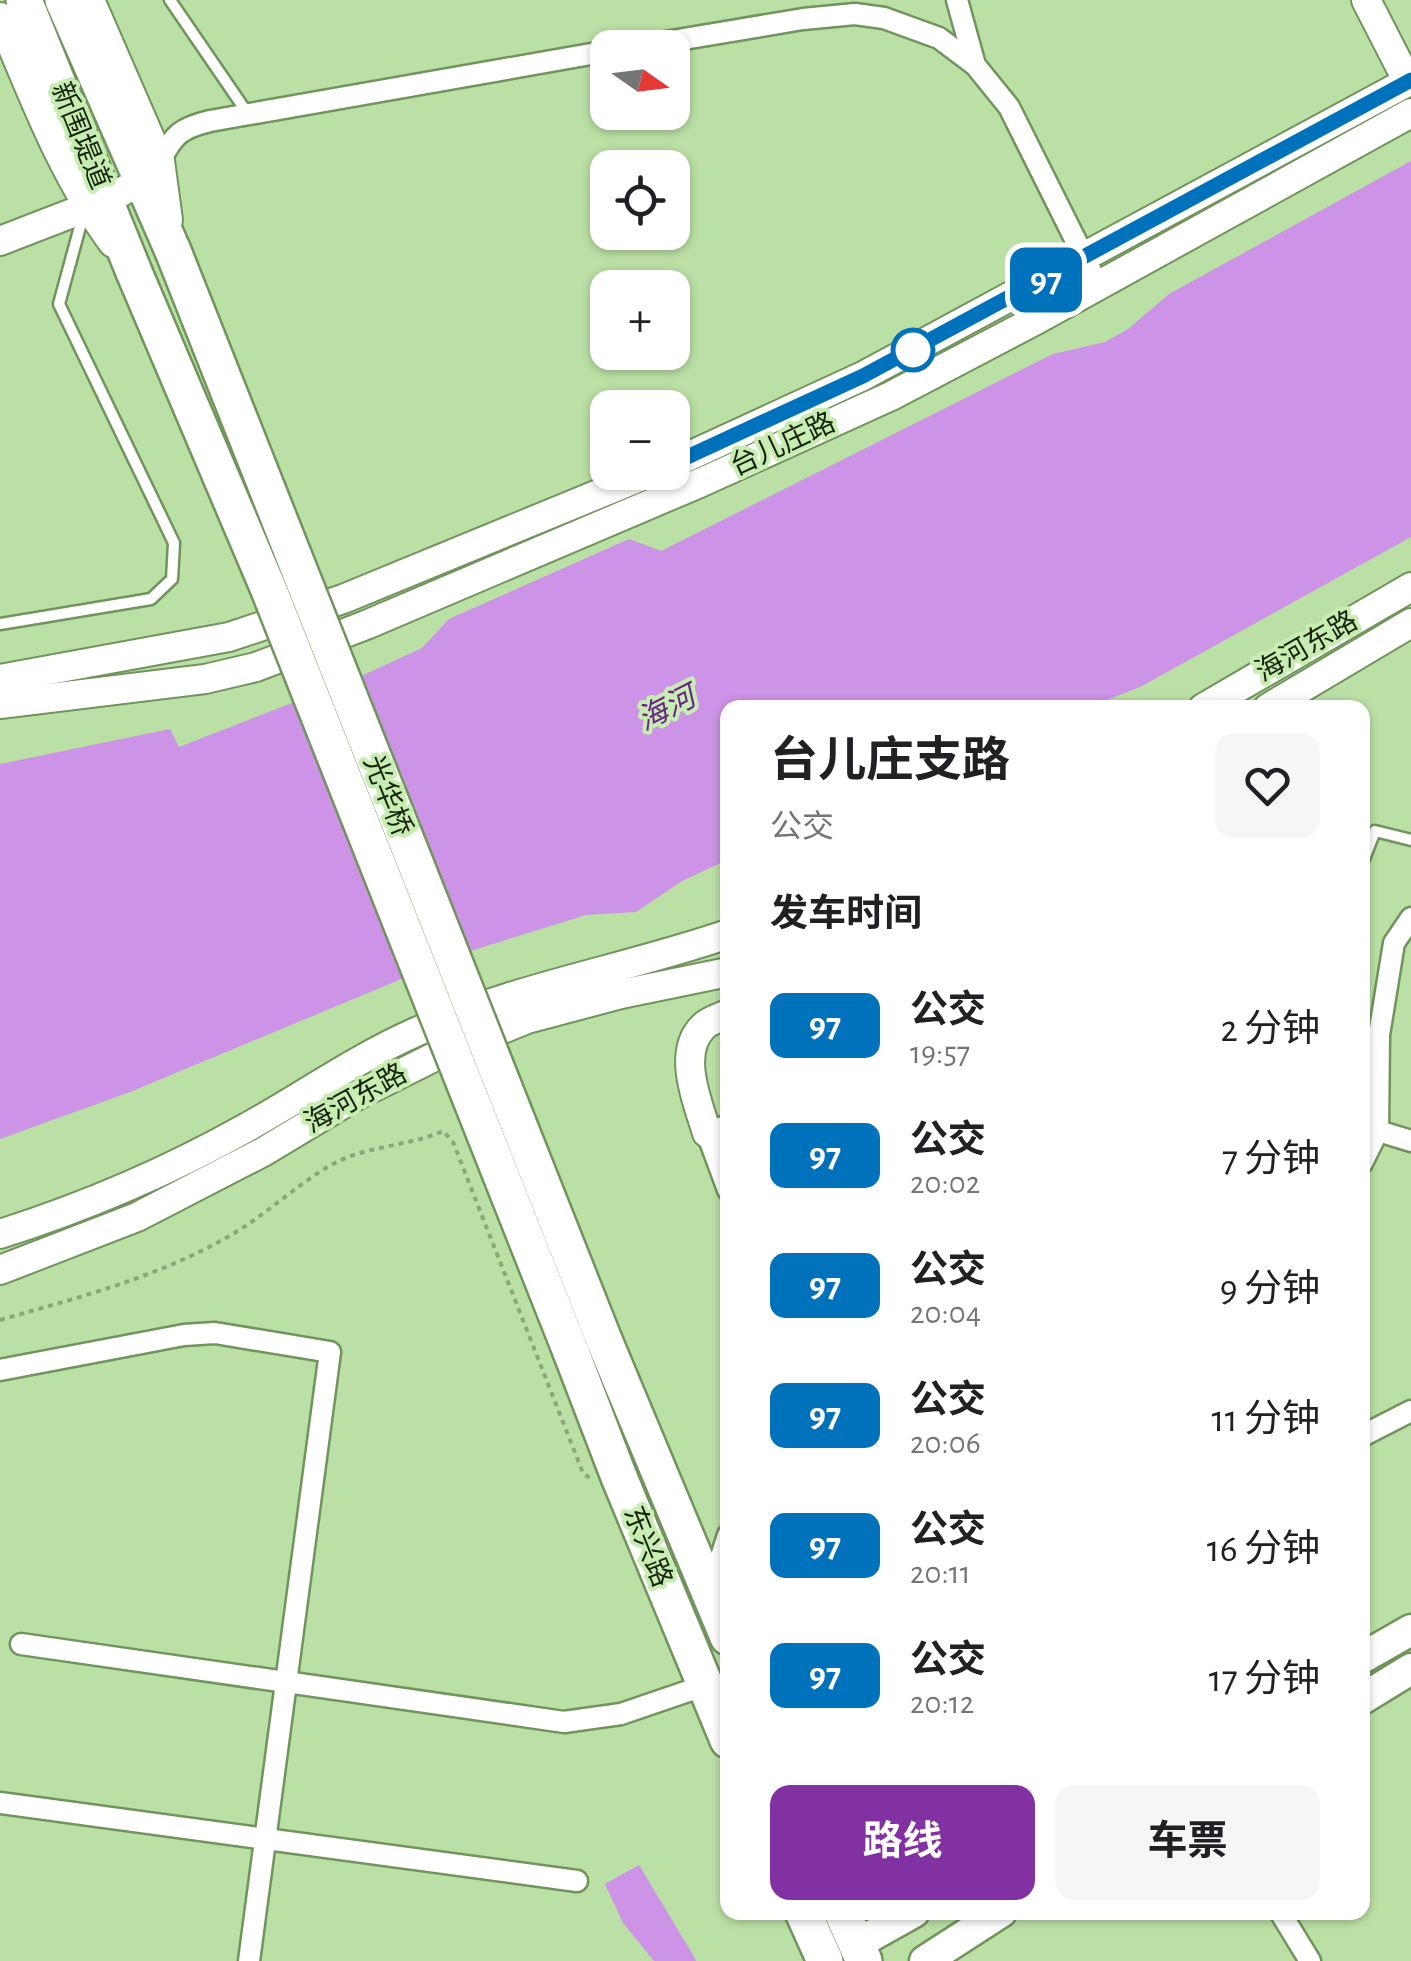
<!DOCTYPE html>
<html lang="zh">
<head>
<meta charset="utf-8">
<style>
  :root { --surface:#fff; --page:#f6f6f6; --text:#202124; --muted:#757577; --accent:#8131a2 }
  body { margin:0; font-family:"Alegreya Sans","Noto Sans SC",sans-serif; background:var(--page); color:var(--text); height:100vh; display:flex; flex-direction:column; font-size:38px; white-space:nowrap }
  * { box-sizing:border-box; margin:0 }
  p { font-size:32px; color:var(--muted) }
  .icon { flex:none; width:55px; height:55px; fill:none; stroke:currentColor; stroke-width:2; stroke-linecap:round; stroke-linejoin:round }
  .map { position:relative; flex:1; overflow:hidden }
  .drawer { position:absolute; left:720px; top:700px; width:650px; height:1220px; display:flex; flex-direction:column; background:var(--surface); border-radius:20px; box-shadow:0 2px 8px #0004 }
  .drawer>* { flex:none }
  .badge { padding:0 20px; border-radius:15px; font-size:35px; line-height:65px }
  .needle { width:65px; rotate:104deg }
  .buttons { position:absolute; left:590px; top:30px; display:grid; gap:20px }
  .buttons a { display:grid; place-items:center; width:100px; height:100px; border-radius:20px; background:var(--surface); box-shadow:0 2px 8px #0004; font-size:50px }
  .map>.badge { position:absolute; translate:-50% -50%; box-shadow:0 0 0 5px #fff }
  h2 { padding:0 50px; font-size:38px; line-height:90px }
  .round { display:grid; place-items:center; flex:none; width:105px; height:105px; border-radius:20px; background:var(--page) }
  .summary { display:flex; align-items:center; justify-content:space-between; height:170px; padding:0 50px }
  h1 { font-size:48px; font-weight:700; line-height:75px }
  .action { display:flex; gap:20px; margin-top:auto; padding:20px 50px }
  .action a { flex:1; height:115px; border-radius:20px; background:var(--accent); color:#fff; font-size:40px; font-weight:700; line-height:115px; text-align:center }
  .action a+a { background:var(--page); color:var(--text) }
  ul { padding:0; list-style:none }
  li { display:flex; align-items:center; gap:30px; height:130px; padding:0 50px }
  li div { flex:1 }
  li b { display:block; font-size:38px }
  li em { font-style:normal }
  li .badge { min-width:110px; font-weight:700; text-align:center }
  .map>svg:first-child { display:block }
</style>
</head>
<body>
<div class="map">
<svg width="1411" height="1961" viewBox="0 0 1411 1961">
  <rect width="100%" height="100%" fill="#bbe0a5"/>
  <g fill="#cc93e7">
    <path d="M1411,161V537L1142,686L1090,707L728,708L727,860L682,881L636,912L586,915L464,953L130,1092L0,1139V764L170,729L179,747L359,677L422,648L449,619L629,539L661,551L1053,354L1105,342L1128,329L1169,294Z"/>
    <path d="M639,1865L693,1955L696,1961H654L623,1923L605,1884Z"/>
  </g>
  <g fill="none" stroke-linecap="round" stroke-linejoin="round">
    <defs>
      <g id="lane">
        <path d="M170,0L248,114"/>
        <path d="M0,624L151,599L172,579L174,543L59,304L84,212"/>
        <path d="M1362,864L1375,831L1411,840"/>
      </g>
      <g id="street">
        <path d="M957,0L975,65"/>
        <path d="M630,48L803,19L855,14L884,18L939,38L975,65L1009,107L1098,285"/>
        <path d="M160,161C174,134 181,128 210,121L608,51"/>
        <path d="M728,1125L707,1133L728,1190"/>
        <path d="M1362,1126L1411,1141"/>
        <path d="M1362,1163L1378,1131L1379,1035L1394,943L1411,918"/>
        <path d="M0,1370L184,1335L215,1333L330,1352L249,1961"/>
        <path d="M1362,1436L1411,1411"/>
        <path d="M710,1591L728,1535"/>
        <path d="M21,1644L564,1722L621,1714L703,1686"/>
        <path d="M0,1803L577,1881"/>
        <path d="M1280,1912L1310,1961"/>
      </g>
      <g id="secondary">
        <path d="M90,0L160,161L168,220"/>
        <path d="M1366,0L1408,82"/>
        <path d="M0,17C33,95 62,174 113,243"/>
        <path d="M0,241L106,200L140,182L154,167"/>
        <path d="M672,464L863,376L1411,80"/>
        <path d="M0,679L229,637L343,599L652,472"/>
        <path d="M0,704L205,679L256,667L366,625L702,482L891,396L1034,321L1411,113"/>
        <path d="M1203,708L1411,587"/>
        <path d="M1268,708L1411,623"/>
        <path d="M707,1133C698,1103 675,1051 705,1025C711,1020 721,1017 728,1014"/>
        <path d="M0,1234C85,1207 167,1172 244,1129C302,1097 355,1059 416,1032C519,986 623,970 728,934"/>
        <path d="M0,1270L137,1217L263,1152L356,1096L432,1058L527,1019L621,994L728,972"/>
      </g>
      <g id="primary">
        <path d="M1362,1658L1411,1630"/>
        <path d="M1362,1699L1411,1669"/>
        <path d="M855,1945L914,1912"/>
        <path d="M925,1961L1001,1912"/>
      </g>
      <g id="highway">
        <path d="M24,0L134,272"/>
        <path d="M63,0L173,251"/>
        <path d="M604,1340L728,1637"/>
        <path d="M571,1352L619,1477L728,1740"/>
        <path d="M803,1912L825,1961"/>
        <path d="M842,1912L864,1961"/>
      </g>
    </defs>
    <use href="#lane" stroke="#71945d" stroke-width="15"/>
    <use href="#street" stroke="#71945d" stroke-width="25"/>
    <use href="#secondary" stroke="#71945d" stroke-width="32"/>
    <use href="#primary" stroke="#71945d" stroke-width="35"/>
    <use href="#highway" stroke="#71945d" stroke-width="40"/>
    <path stroke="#89a777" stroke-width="4" stroke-dasharray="5 5" stroke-linecap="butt" d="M0,1320C80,1297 159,1277 231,1235C267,1214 297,1184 333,1164C368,1145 407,1147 443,1131L453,1142L583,1473L592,1480"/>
    <use href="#lane" stroke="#fff" stroke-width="10"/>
    <use href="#street" stroke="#fff" stroke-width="20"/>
    <use href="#secondary" stroke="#fff" stroke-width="28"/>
    <use href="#primary" stroke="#fff" stroke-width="30"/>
    <use href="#highway" stroke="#fff" stroke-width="35"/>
    <defs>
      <g id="highway-bridge">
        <path d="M173,251L604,1340"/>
        <path d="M134,272L269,590L571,1352"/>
      </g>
    </defs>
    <use href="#highway-bridge" stroke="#71945d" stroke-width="40" stroke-linecap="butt"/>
    <use href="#highway-bridge" stroke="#fff" stroke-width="35"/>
  </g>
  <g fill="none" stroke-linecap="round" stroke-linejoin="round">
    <defs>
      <path id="line" d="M672,464L863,376L1411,80"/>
    </defs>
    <use href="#line" stroke="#fff" stroke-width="22"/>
    <use href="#line" stroke="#0072bc" stroke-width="15"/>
  </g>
  <circle fill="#fff" stroke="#0072bc" stroke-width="5" cx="913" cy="350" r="20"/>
  <g text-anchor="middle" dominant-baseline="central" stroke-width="8" stroke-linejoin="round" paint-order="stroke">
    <g font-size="28" fill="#17240e" stroke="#c8edb2">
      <text transform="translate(80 136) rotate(68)">新围堤道</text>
      <text transform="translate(783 445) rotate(-25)">台儿庄路</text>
      <text transform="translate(1307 647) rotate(-30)">海河东路</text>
      <text transform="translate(387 796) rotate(68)">光华桥</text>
      <text transform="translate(356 1099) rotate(-29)">海河东路</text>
      <text transform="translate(647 1547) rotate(68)">东兴路</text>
    </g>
    <g font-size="30" font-style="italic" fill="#692386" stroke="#c8edb2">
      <text transform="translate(667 709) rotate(-27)">海河</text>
    </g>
  </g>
</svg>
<div class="buttons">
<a><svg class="needle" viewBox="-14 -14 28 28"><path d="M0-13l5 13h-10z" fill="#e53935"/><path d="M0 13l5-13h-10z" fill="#757577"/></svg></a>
<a><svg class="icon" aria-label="locate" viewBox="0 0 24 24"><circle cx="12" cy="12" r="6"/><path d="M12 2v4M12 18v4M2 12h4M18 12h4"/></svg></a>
<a>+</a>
<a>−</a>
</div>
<b class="badge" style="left:1046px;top:280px;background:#0072bc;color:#fff">97</b>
<section class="drawer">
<div class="summary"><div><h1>台儿庄支路</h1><p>公交</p></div><a class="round"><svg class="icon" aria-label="heart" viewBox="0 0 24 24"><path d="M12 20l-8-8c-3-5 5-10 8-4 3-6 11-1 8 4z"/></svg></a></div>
<h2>发车时间</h2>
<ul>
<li><span class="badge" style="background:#0072bc;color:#fff">97</span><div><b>公交</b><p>19:57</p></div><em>2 分钟</em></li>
<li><span class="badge" style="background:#0072bc;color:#fff">97</span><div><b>公交</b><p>20:02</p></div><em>7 分钟</em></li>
<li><span class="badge" style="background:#0072bc;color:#fff">97</span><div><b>公交</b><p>20:04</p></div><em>9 分钟</em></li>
<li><span class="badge" style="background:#0072bc;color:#fff">97</span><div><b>公交</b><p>20:06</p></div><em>11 分钟</em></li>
<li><span class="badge" style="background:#0072bc;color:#fff">97</span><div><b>公交</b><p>20:11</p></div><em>16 分钟</em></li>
<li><span class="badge" style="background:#0072bc;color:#fff">97</span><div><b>公交</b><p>20:12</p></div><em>17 分钟</em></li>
</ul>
<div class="action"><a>路线</a><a>车票</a></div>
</section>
</div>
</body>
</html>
